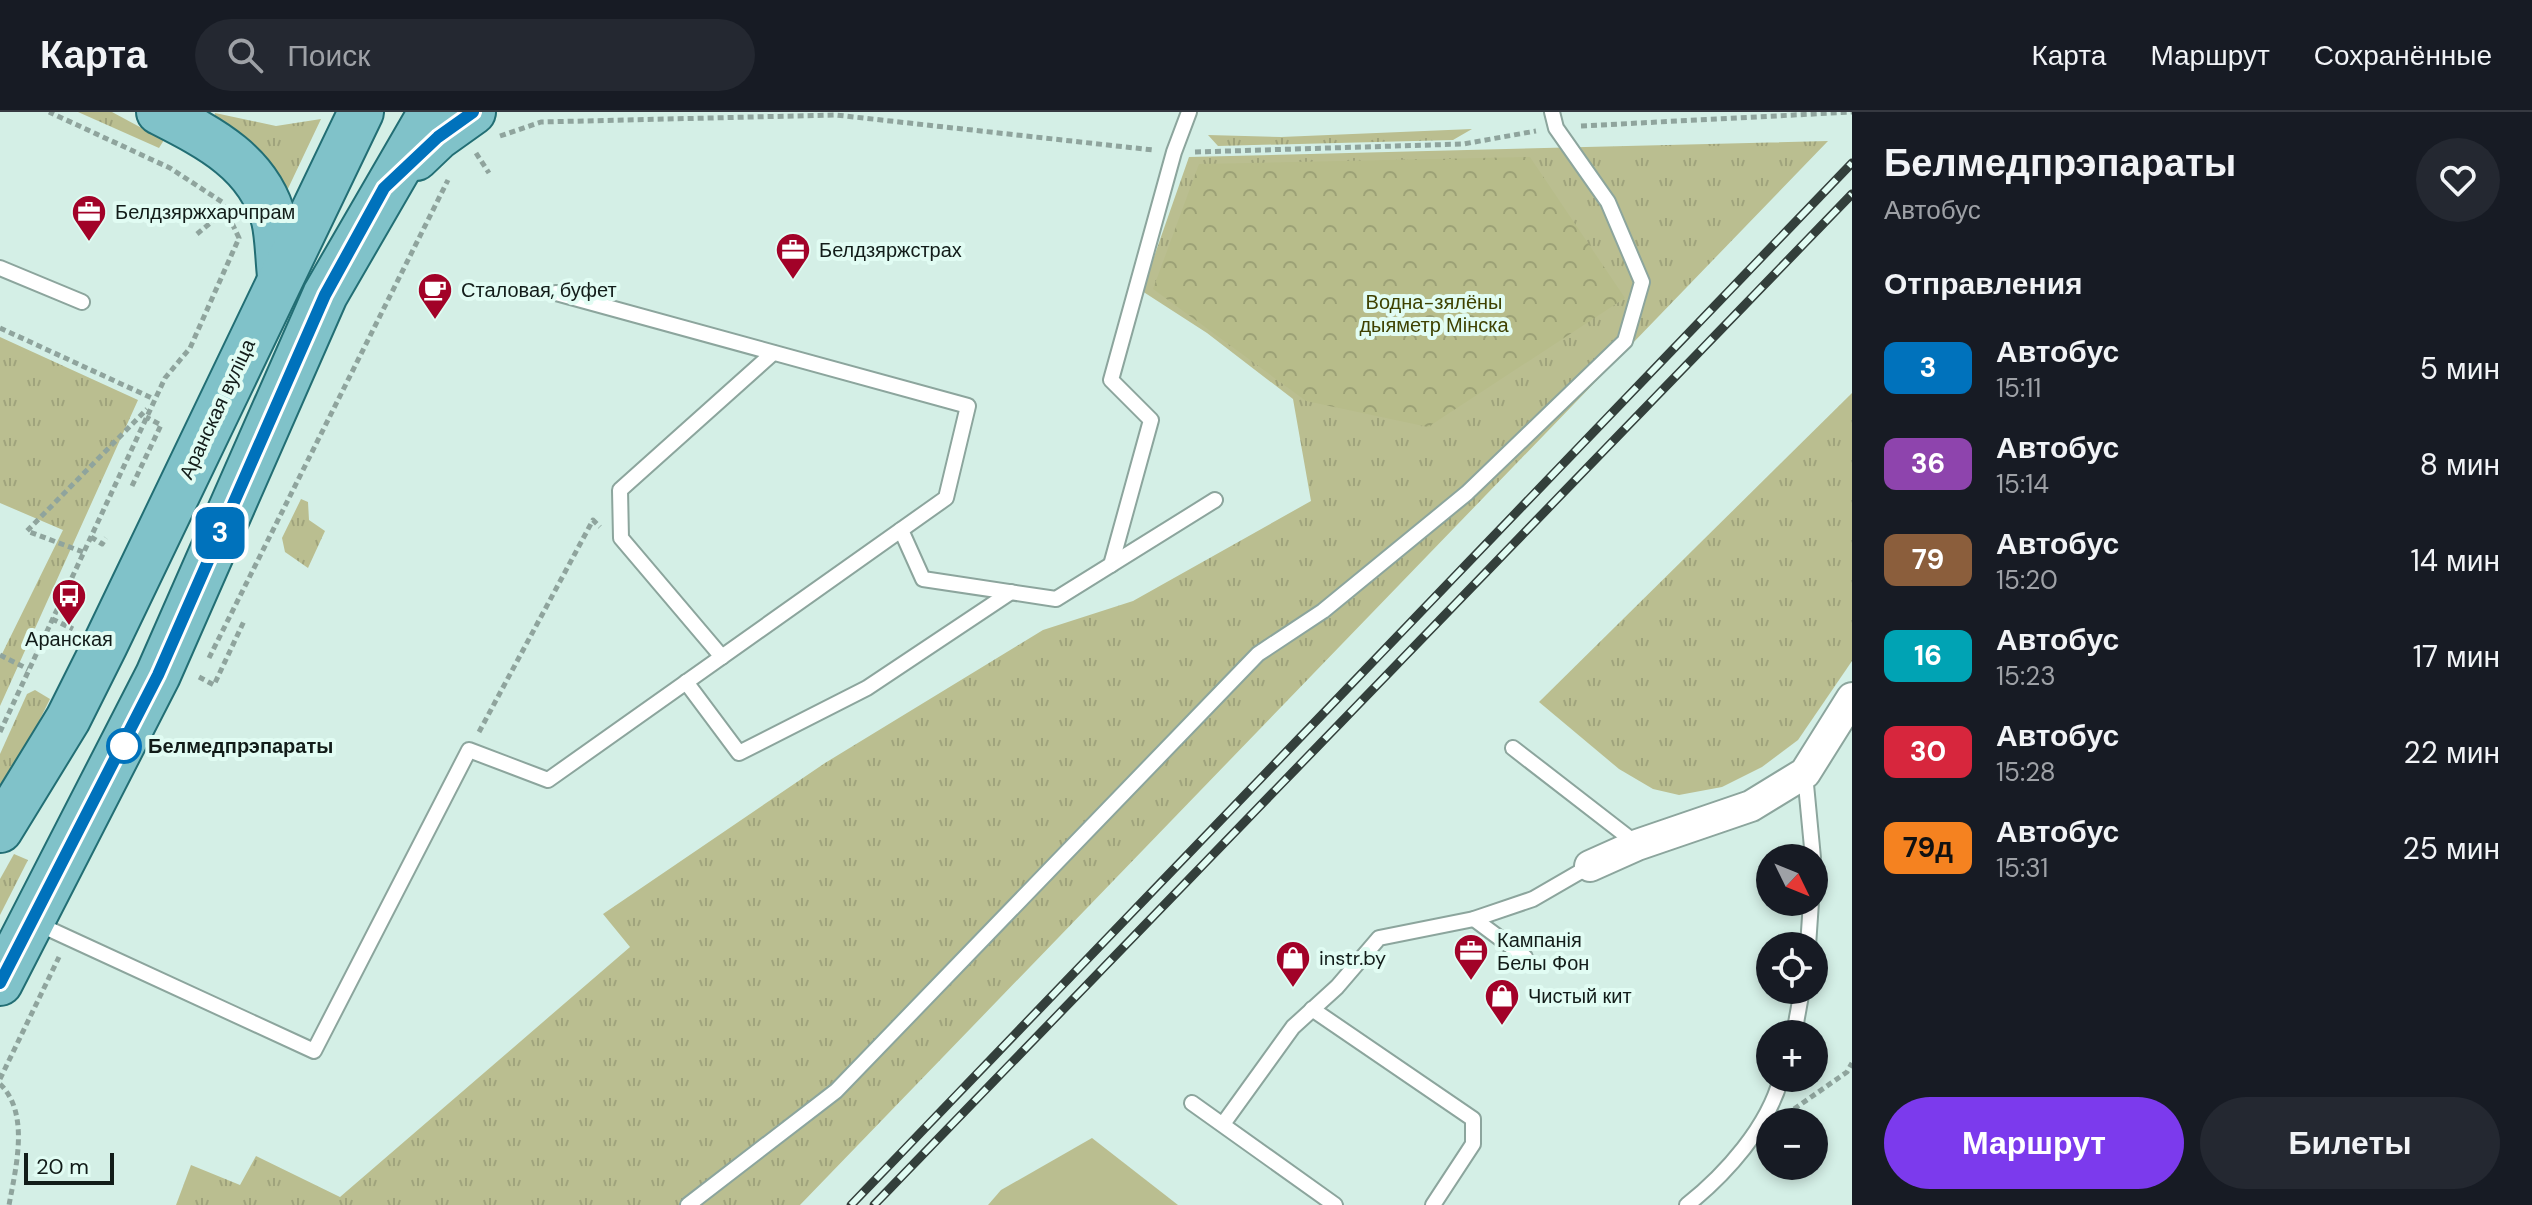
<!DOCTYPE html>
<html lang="ru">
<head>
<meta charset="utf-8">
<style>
  :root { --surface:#171b24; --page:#242831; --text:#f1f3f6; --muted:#9ea1a6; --line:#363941; --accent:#7c3aed }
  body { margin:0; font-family:"DM Sans",sans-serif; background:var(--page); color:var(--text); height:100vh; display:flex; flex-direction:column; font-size:30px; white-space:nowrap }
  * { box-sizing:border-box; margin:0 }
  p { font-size:26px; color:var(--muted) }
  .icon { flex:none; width:44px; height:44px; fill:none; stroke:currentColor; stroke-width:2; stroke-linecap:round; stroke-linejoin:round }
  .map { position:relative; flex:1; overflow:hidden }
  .drawer { display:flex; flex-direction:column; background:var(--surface); width:680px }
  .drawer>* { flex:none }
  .badge { padding:0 16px; border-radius:12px; font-size:28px; line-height:52px }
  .needle { width:52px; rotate:133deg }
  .buttons { position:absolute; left:1756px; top:732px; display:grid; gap:16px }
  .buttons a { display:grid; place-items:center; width:72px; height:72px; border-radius:50%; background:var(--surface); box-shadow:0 4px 12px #0003; font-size:40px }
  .scale { position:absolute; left:24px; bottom:20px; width:90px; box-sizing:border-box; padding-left:8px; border:4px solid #121c19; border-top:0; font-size:22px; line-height:28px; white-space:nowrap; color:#121c19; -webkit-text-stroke:6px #e1fcf3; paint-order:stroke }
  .map>.badge { position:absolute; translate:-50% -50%; box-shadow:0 0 0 4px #fff }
  h2 { padding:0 32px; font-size:30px; line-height:72px }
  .round { display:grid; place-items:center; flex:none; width:84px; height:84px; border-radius:42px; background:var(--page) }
  .overview { display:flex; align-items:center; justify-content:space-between; height:136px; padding:0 32px }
  h1 { font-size:38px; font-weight:700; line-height:60px }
  .primary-button { display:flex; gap:16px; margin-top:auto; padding:16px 32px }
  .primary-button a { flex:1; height:92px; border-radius:48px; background:var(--accent); color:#fff; font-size:32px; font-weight:700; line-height:92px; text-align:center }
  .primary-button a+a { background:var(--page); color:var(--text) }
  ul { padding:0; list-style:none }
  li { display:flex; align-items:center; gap:24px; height:96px; padding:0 32px }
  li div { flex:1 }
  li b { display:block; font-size:30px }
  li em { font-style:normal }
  li .badge { min-width:88px; font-weight:700; text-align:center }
  header { display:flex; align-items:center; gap:48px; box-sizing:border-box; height:112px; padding:0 40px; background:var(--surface); border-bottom:2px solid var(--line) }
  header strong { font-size:38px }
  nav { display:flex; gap:44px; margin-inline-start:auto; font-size:28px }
  .search { width:560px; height:72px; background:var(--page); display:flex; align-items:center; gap:20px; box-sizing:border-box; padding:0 28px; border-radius:44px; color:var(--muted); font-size:30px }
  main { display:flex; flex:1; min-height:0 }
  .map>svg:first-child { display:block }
</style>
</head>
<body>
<header>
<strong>Карта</strong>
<div class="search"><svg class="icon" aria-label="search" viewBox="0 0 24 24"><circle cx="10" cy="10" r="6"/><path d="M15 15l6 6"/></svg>Поиск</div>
<nav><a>Карта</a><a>Маршрут</a><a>Сохранённые</a></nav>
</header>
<main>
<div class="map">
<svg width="1852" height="1093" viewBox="0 0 1852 1093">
  <defs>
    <pattern id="grass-tufts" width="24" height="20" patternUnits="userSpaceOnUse" patternTransform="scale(2)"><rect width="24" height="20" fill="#babe90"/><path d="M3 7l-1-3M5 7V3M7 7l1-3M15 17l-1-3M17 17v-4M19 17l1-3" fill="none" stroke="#9fa37c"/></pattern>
    <pattern id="forest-crowns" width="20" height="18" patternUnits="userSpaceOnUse" patternTransform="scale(2)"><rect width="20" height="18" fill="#b7bc8a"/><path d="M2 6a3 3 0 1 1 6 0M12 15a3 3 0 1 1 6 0" fill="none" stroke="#9ca176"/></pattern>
  </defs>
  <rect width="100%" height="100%" fill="#d4efe6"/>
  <g fill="url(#grass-tufts)">
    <path d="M78,0H112L164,28L159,36Z"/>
    <path d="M215,1L276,14L321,7L284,85L213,10Z"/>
    <path d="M1472,17L1453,28L1218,34L1208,23L1281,25Z"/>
    <path d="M1828,29L800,1093H176L191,1053L240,1073L256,1044L340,1085L630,835L603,802L825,651L1043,518L1133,489L1311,389L1293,287L1207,221L1142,179L1189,45Z"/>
    <path d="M0,225L138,288L0,594V546L63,418L0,391Z"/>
    <path d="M1852,281V549L1798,628L1762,655L1722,675L1679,683L1653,677L1619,657L1539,590Z"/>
    <path d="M301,387L308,390L309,408L325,419L308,456L285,440L282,426Z"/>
    <path d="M35,578L50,587L0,688V642L27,582Z"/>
    <path d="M14,742L28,748L0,803V767Z"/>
  </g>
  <path fill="url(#forest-crowns)" d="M1530,45L1625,186L1428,315L1306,289L1153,177L1199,52Z"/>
  <path fill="#babe90" d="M1092,1026L1178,1093H988L1001,1078Z"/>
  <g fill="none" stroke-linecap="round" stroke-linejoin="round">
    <defs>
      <g id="service">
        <path d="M0,156L82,190"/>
        <path d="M901,418L923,467L1056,487L1215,388"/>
        <path d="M1111,453L1151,308L1111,268L1174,40L1189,0"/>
        <path d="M722,545L621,426L620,378L773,241"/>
        <path d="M686,570L739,641L867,576L1011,480"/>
        <path d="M1513,636L1637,732"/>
        <path d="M1805,662L1813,746"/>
        <path d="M1474,807L1525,845"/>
        <path d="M36,811L314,939L469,638L548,668L946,386L968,294L556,181"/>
        <path d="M1808,834L1811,790"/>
        <path d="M1312,897L1473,1007V1032L1433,1093"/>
        <path d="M1794,922L1802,878"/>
        <path d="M1192,991L1335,1093"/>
        <path d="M1223,1012L1293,915L1337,875L1379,826L1474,807L1533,787L1590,754"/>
        <path d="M688,1093L836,979L1258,542L1323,499L1467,381L1625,229L1642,170L1608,90L1556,16L1552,0"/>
        <path d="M1687,1093C1726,1062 1768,1015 1781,966"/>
      </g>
      <path id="minor" d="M1590,754L1637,733L1751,694L1805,661L1852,586"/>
      <g id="primary">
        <path d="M159,0C208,25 259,50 274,108C278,125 278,146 280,164"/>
        <path d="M416,46L438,25L473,0"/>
        <path d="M0,718L68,607L105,533L361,0"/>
        <path d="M0,871L158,563L325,183L431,0"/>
      </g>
    </defs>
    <use href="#service" stroke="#8ca59d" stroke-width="18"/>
    <use href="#minor" stroke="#8ca59d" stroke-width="34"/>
    <use href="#primary" stroke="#226e74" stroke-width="48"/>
    <g stroke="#8fa49d" stroke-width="5" stroke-dasharray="6 4" stroke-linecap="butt">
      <path d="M1581,14L1852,0"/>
      <path d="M500,24L541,10L836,3L1153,38"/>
      <path d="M1195,40L1463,32L1536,19"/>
      <path d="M476,41L489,61"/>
      <path d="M197,122L226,98"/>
      <path d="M0,216L154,287"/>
      <path d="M132,374L161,313L146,305"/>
      <path d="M91,425L102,432L106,426"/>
      <path d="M83,440L27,419L147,297"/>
      <path d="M52,507L73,517"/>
      <path d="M0,543L28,557"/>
      <path d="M209,546L448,68"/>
      <path d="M199,565L214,573L245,507"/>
      <path d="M0,620L165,266L190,236L239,126L222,90L170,56L49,0"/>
      <path d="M479,620L593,408L600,415"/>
      <path d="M1822,869L1824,847"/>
      <path d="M0,967L59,845"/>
      <path d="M0,972C30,1001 16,1055 9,1093"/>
      <path d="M1794,997L1847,960L1852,951"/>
    </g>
    <use href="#service" stroke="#fff" stroke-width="14"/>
    <use href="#minor" stroke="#fff" stroke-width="30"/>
    <use href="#primary" stroke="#80c2c9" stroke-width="44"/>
    <defs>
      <g id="rail">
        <path d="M851,1093L1852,51"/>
        <path d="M874,1093L1852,82"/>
      </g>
    </defs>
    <use href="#rail" stroke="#333f3b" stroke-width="9"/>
    <use href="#rail" stroke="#e1fcf3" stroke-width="6" stroke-dasharray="18" stroke-linecap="butt"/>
  </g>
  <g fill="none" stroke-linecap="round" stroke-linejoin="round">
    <defs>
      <path id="line" d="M0,871L158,563L325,183L384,76L438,25L473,0"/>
    </defs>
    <use href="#line" stroke="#fff" stroke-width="18"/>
    <use href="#line" stroke="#0072bc" stroke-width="12"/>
  </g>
  <defs>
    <symbol id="office-pin" viewBox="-11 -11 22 30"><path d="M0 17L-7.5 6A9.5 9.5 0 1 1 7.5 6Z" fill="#a20228" stroke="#e1fcf3"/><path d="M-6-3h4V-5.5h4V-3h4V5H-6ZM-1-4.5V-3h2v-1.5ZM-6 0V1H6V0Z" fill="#fff"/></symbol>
    <symbol id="cafe-pin" viewBox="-11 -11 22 30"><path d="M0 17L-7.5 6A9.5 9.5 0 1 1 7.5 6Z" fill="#a20228" stroke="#e1fcf3"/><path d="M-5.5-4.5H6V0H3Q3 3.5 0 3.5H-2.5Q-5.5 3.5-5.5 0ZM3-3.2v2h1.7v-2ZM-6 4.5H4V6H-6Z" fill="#fff"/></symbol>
    <symbol id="bus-pin" viewBox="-11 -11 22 30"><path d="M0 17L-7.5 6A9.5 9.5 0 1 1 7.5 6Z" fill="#a20228" stroke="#e1fcf3"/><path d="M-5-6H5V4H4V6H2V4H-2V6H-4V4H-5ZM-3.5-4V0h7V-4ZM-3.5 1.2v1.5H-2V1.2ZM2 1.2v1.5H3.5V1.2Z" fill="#fff"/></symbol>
    <symbol id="shop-pin" viewBox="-11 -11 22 30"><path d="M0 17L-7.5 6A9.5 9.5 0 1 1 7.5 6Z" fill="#a20228" stroke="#e1fcf3"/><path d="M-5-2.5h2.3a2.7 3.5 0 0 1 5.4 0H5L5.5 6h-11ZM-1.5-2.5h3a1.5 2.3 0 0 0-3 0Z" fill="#fff"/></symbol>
  </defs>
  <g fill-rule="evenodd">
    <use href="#office-pin" x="69" y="80" width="40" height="54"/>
    <use href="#office-pin" x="773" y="118" width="40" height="54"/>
    <use href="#cafe-pin" x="415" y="158" width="40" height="54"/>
    <use href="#bus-pin" x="49" y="464" width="40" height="54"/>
    <use href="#office-pin" x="1451" y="819" width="40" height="54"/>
    <use href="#shop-pin" x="1273" y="826" width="40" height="54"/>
    <use href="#shop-pin" x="1482" y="864" width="40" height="54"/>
  </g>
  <circle fill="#fff" stroke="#0072bc" stroke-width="4" cx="124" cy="634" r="16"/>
  <g text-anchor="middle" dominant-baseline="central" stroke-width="8" stroke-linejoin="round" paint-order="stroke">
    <g font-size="20" fill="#121c19" stroke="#e1fcf3" text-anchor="start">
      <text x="115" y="100">Белдзяржхарчпрам</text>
      <text x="819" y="138">Белдзяржстрах</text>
      <text x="461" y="178">Сталовая, буфет</text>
      <text x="69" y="527" text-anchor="middle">Аранская</text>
      <text x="1497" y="828">Кампанія<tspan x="1497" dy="23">Белы Фон</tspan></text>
      <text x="1319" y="846">instr.by</text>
      <text x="1528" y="884">Чистый кит</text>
    </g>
    <g font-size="20" fill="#3e4101" stroke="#e1fcf3">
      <text x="1434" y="190">Водна-зялёны<tspan x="1434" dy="23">дыяметр Мінска</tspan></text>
    </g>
    <g font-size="20" fill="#121c19" stroke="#e1fcf3">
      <text transform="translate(217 297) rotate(-65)">Аранская вуліца</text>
    </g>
    <g font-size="20" font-weight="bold" fill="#121c19" stroke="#e1fcf3" text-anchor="start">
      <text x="148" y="634">Белмедпрэпараты</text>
    </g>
  </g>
</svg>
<div class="buttons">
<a><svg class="needle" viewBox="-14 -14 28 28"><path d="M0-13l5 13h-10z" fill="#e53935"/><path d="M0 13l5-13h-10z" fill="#9ea1a6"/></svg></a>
<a><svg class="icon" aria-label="locate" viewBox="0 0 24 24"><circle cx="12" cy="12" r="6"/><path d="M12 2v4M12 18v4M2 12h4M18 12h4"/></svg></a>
<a>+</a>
<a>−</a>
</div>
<div class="scale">20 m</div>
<b class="badge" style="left:220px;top:421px;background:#0072bc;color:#fff">3</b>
</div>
<section class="drawer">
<div class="overview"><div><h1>Белмедпрэпараты</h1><p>Автобус</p></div><a class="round"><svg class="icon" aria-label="heart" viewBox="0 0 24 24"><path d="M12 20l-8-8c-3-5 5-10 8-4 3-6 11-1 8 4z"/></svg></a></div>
<h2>Отправления</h2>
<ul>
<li><span class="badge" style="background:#0072bc;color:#fff">3</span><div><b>Автобус</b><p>15:11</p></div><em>5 мин</em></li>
<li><span class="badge" style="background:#8e44ad;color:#fff">36</span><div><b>Автобус</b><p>15:14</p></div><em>8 мин</em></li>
<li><span class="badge" style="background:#8b5e3c;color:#fff">79</span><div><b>Автобус</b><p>15:20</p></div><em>14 мин</em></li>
<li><span class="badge" style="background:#00a3b4;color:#fff">16</span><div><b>Автобус</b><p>15:23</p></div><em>17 мин</em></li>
<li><span class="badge" style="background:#d7263d;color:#fff">30</span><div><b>Автобус</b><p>15:28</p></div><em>22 мин</em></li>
<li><span class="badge" style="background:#f58220;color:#111">79д</span><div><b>Автобус</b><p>15:31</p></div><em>25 мин</em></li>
</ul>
<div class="primary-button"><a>Маршрут</a><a>Билеты</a></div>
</section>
</main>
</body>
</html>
